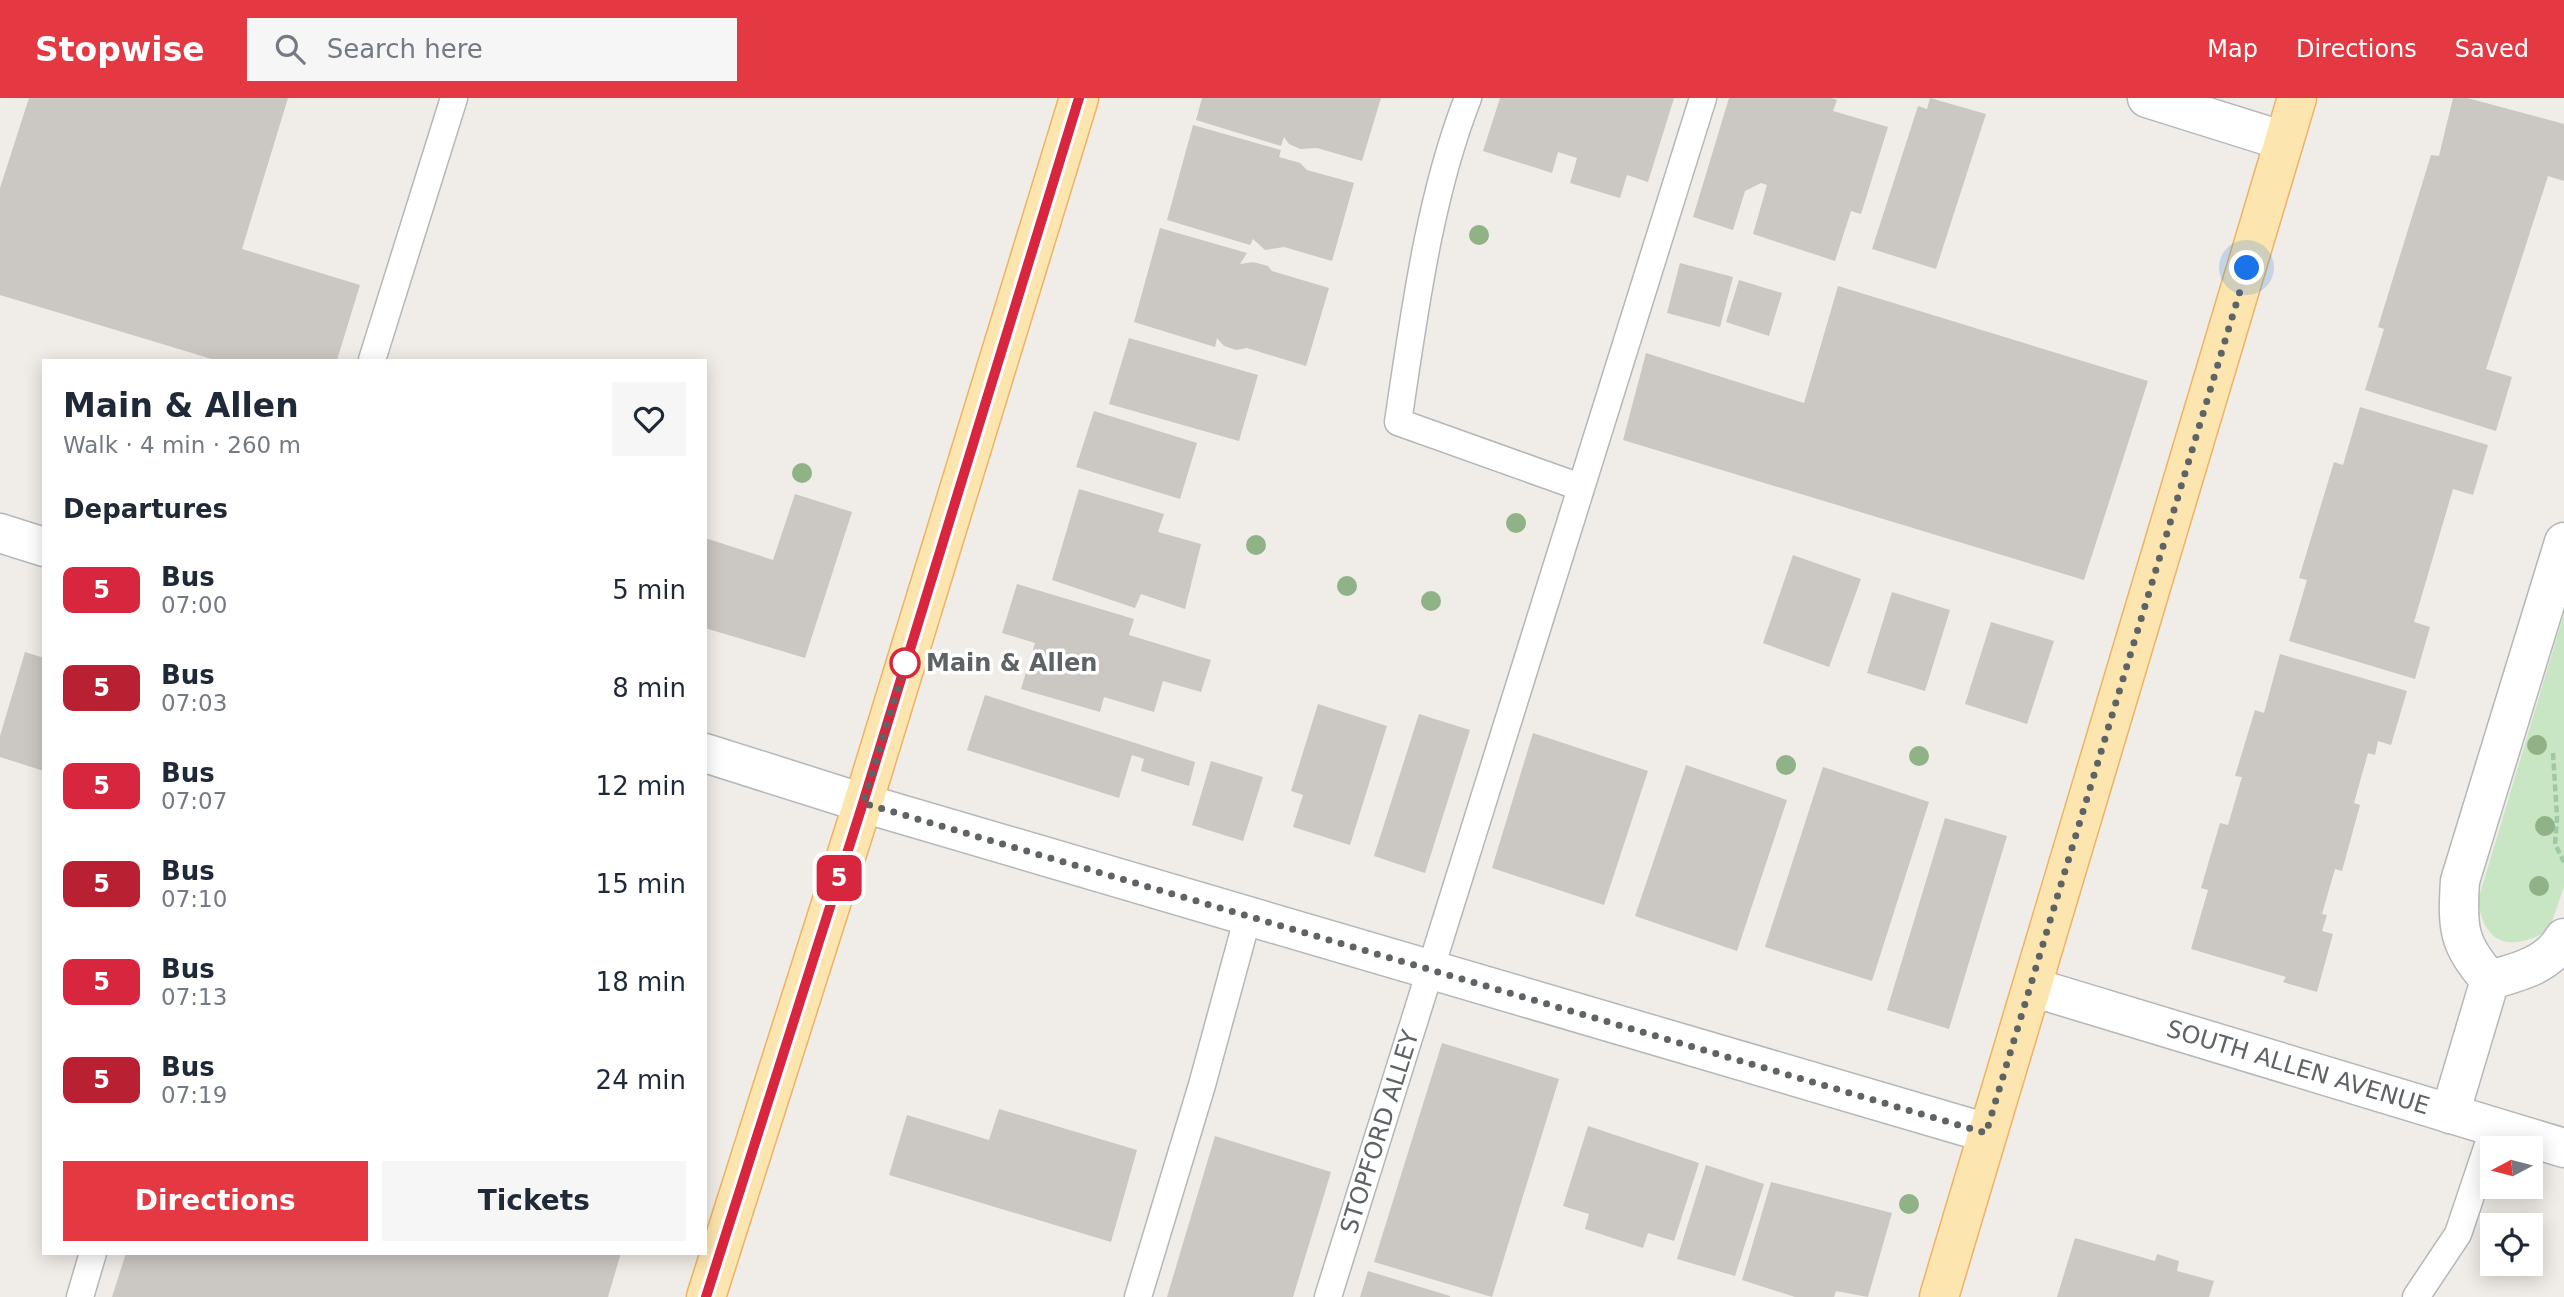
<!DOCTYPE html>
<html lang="en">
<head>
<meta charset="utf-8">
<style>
  :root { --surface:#fff; --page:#f6f6f7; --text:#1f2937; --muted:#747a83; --accent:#e43942 }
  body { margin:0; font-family:"DejaVu Sans",sans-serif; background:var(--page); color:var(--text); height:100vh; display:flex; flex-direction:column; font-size:26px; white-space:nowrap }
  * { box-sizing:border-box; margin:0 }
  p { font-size:23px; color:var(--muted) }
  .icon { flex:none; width:38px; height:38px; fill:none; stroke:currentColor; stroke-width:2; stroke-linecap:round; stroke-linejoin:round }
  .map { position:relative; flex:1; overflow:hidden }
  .panel { position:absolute; left:42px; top:261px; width:665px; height:896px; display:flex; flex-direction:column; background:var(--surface); border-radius:0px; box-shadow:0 4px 18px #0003 }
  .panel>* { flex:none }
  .badge { padding:0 14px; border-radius:10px; font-size:24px; line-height:46px }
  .needle { width:46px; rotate:263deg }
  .fabs { position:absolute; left:2480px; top:1038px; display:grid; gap:14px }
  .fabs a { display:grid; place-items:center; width:63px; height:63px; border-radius:0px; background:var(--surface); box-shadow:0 4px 18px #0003; font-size:35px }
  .you { position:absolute; width:35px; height:35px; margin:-18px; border:5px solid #fff; border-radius:50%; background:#1a73e8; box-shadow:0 0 0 10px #1a73e833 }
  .map>.badge { position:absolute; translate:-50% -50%; box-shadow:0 0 0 4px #fff }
  h2 { padding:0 21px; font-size:26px; line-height:63px }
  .round { display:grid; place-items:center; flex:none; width:74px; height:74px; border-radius:0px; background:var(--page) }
  .overview { display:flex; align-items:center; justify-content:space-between; height:119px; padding:0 21px }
  h1 { font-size:33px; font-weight:700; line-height:52px }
  .action { display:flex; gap:14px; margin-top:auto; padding:14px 21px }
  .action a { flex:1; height:80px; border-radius:0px; background:var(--accent); color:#fff; font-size:28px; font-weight:700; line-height:80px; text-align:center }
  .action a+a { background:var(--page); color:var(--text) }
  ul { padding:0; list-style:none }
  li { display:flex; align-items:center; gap:21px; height:98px; padding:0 21px }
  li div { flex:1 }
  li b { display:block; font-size:26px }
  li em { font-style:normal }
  li .badge { min-width:77px; font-weight:700; text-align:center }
  header { display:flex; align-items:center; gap:42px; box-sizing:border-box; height:98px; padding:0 35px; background:var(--accent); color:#fff }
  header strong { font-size:33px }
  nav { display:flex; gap:38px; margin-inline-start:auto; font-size:24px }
  .search { width:490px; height:63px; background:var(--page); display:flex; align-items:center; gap:18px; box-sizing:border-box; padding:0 24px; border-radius:0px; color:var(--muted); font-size:26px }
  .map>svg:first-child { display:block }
</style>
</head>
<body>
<header>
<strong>Stopwise</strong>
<div class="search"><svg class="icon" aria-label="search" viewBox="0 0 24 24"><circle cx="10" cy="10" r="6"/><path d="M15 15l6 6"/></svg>Search here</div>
<nav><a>Map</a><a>Directions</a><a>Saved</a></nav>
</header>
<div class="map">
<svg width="2564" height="1199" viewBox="0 0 2564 1199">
  <rect width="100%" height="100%" fill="#f0ece7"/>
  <path fill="#c9e6c4" d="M2564,516V789L2549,832C2511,854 2484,848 2478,802Z"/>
  <g fill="#cbc7c3">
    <path d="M29,0H288L242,151L360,187L337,262H215L0,197V90Z"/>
    <path d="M1202,0H1381L1362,63L1317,50L1300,51L1289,46L1284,39L1281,48L1196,22Z"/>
    <path d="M1500,0H1674L1648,84L1627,77L1620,100L1570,85L1577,60L1558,54L1552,75L1483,53Z"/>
    <path d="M1729,0H1831L1837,2L1833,13L1888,29L1861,116L1851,113L1835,163L1753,136L1767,87L1761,85L1745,93L1733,132L1693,119Z"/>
    <path d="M1930,0L1986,16L1936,171L1872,151L1918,8L1927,11Z"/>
    <path d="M2453,0H2467L2564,26V83L2548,78L2486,271L2512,279L2496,333L2365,292L2384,231L2378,229L2431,57L2439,58Z"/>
    <path d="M1193,27L1281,52L1279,59L1300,65L1307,72L1354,85L1332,163L1284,149L1265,152L1253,141L1250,147L1167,122Z"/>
    <path d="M1160,130L1247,155L1240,166L1253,164L1268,168L1272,173L1329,190L1306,268L1247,250L1236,252L1224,248L1217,240L1215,249L1134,224Z"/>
    <path d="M1680,165L1733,179L1720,229L1667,215Z"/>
    <path d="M1739,182L1782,195L1769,238L1726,224Z"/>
    <path d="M1838,188L2148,283L2084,482L1623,342L1646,255L1804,305Z"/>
    <path d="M1129,240L1258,277L1239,343L1109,306Z"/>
    <path d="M2360,309L2488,347L2473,397L2453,391L2414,524L2430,529L2415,581L2289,543L2307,482L2299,480L2334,364L2343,367Z"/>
    <path d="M1094,313L1197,345L1180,401L1076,369Z"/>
    <path d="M1079,391L1164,416L1158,434L1201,446L1185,511L1141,496L1135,510L1052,482Z"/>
    <path d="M795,396L852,414L805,560L705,530V440L773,462Z"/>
    <path d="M1793,457L1861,481L1829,569L1763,545Z"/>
    <path d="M1017,486L1134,521L1129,537L1211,562L1201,594L1163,583L1154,614L1104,599L1100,614L1021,591L1035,545L1002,535Z"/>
    <path d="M1892,494L1950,512L1925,593L1867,575Z"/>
    <path d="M1991,524L2054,543L2027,626L1965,606Z"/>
    <path d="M25,554L44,560V673L0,659V638Z"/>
    <path d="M2280,556L2407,593L2391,647L2378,643L2375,657L2368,655L2354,705L2360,707L2342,773L2335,771L2322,816L2327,817L2322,833L2333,836L2317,894L2283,884L2286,879L2191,851L2208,792L2201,790L2220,725L2228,727L2242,679L2235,678L2255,612L2264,615Z"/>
    <path d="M985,597L1195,664L1189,688L1141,673L1144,661L1132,657L1119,700L967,652Z"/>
    <path d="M1318,606L1387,628L1350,747L1293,729L1303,697L1291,693Z"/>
    <path d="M1419,616L1470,632L1425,775L1374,758Z"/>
    <path d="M1533,635L1648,673L1604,807L1492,770Z"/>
    <path d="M1211,663L1263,679L1243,743L1192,727Z"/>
    <path d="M1686,667L1787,702L1737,853L1635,818Z"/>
    <path d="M1823,669L1929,704L1872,883L1765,849Z"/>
    <path d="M1945,720L2007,738L1949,931L1887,912Z"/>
    <path d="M1442,945L1559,981L1492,1199L1374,1164Z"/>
    <path d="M999,1011L1137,1052L1111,1144L889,1077L907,1017L989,1042Z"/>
    <path d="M1588,1028L1699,1065L1674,1143L1648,1135L1643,1150L1585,1131L1589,1116L1563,1108Z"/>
    <path d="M1215,1038L1331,1074L1293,1199H1167Z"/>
    <path d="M1706,1067L1764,1086L1735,1178L1677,1161Z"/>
    <path d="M1771,1084L1892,1115L1868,1199L1836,1193L1834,1199H1795L1742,1182Z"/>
    <path d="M2075,1140L2155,1163L2157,1156L2179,1163L2177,1173L2214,1183L2209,1199H2057Z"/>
    <path d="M126,1155H621L608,1199H112Z"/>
    <path d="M1368,1173L1450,1198V1199H1360Z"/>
  </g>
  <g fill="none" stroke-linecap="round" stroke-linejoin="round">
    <defs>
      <g id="lane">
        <path d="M1468,0C1429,99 1414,218 1398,324L1580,389"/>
        <path d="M372,262L454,0"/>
        <path d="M80,1199L93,1155"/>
        <path d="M1138,1199L1202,987L1248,818"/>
        <path id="s1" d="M1328,1199L1703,0"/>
        <path d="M2416,1199L2458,1136L2494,1029"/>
      </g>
      <g id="street">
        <path d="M2147,0L2284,43"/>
        <path d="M0,435L44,449"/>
        <path d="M705,655L863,705L1987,1035"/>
        <path d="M2490,882C2458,847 2457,830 2460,783L2564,444"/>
        <path d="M2490,882C2519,874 2548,867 2564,840"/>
        <path id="s2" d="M2032,889L2564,1050"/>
        <path d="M2450,1016L2490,882"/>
      </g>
      <g id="primary">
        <path d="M706,1199L863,705L1079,0"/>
        <path d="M1939,1199L2297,0"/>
      </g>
    </defs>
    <use href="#lane" stroke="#b4b7ba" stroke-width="29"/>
    <use href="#street" stroke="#b4b7ba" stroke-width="41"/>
    <use href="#primary" stroke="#edb362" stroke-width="41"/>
    <path stroke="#9fc9a5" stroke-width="4.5" stroke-dasharray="7 3.5" stroke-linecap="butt" d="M2553,655L2557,719L2555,746L2564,764"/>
    <use href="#lane" stroke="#fff" stroke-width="26"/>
    <use href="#street" stroke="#fff" stroke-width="38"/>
    <use href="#primary" stroke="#fce5af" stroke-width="38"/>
  </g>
  <g fill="#8fb287">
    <circle cx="1479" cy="137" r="10"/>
    <circle cx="802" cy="375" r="10"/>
    <circle cx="1516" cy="425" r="10"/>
    <circle cx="1256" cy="447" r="10"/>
    <circle cx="1347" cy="488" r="10"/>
    <circle cx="1431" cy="503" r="10"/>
    <circle cx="2537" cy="647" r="10"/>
    <circle cx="1919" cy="658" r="10"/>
    <circle cx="1786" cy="667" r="10"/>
    <circle cx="2545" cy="728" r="10"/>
    <circle cx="2539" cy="788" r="10"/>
    <circle cx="1909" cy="1106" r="10"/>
  </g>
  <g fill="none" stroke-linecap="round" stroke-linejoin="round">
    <defs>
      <path id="line" d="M706,1199L863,705L1079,0"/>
    </defs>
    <use href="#line" stroke="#fff" stroke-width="16"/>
    <use href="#line" stroke="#d7263d" stroke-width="10"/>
    <path stroke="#5e6366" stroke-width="7" stroke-dasharray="0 12.6" d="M905,565L909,554L863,705L1986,1035L2247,170"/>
  </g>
  <circle fill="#fff" stroke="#d7263d" stroke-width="3.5" cx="905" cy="565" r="14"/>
  <g text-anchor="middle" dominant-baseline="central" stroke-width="7" stroke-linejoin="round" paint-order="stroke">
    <g font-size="24" font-weight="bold" fill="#5e6366" stroke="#fff" text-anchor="start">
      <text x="926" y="565">Main &amp; Allen</text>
    </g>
    <g font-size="24" fill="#5e6366" stroke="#fff">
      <text stroke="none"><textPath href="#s2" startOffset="278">SOUTH ALLEN AVENUE</textPath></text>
      <text stroke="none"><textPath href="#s1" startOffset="173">STOPFORD ALLEY</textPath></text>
    </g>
  </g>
</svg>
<div class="fabs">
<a><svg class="needle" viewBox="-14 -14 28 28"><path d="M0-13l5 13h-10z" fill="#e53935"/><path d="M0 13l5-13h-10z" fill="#747a83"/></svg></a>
<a><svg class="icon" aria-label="locate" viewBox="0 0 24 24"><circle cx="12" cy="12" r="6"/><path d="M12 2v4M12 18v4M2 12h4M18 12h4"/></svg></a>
</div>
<div class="you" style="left:2247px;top:170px"></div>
<b class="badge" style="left:839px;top:780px;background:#d7263d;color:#fff">5</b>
<section class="panel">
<div class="overview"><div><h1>Main &amp; Allen</h1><p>Walk · 4 min · 260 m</p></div><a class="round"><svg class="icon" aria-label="heart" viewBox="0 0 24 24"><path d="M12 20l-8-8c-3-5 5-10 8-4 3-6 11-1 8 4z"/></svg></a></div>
<h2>Departures</h2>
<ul>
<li><span class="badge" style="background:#d7263d;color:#fff">5</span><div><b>Bus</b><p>07:00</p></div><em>5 min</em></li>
<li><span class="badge" style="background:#b92031;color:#fff">5</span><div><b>Bus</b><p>07:03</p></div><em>8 min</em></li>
<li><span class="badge" style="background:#d7263d;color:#fff">5</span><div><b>Bus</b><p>07:07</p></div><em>12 min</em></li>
<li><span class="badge" style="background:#b92031;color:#fff">5</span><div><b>Bus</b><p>07:10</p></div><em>15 min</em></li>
<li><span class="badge" style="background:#d7263d;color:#fff">5</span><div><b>Bus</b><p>07:13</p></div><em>18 min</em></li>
<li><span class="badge" style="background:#b92031;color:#fff">5</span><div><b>Bus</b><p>07:19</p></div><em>24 min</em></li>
</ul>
<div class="action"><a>Directions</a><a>Tickets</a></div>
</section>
</div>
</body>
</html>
